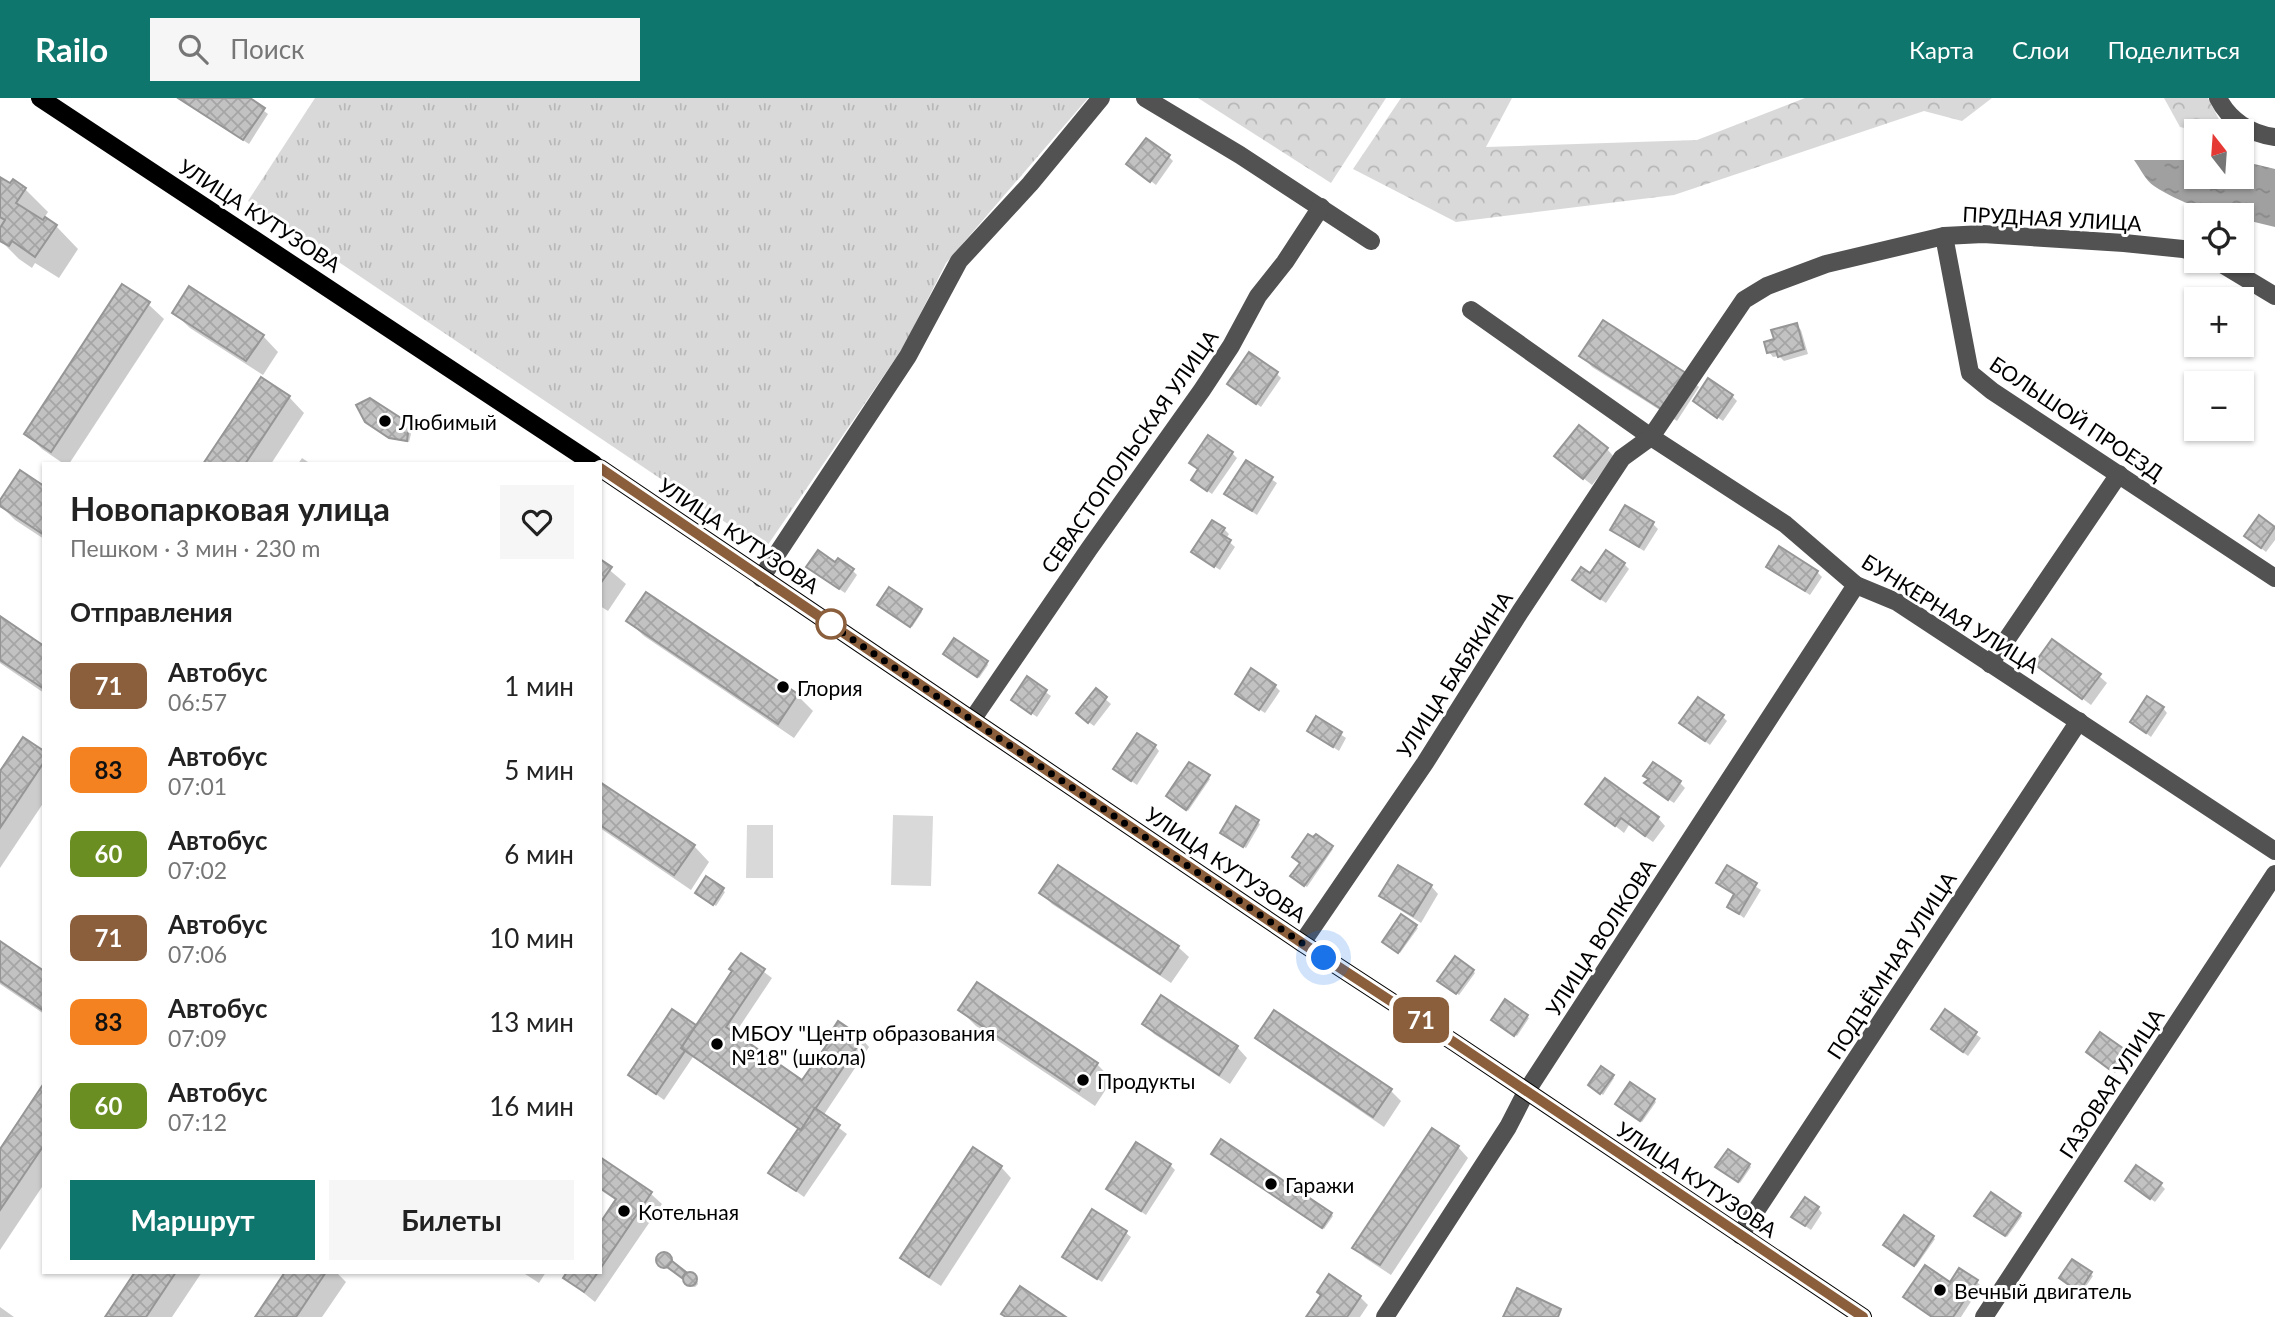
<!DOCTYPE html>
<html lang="ru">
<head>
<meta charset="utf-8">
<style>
  :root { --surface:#fff; --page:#f6f6f6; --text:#222; --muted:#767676; --accent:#0f766e }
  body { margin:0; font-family:Lato,sans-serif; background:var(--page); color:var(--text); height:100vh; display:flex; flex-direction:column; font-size:26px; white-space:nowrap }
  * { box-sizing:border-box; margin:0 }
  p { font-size:23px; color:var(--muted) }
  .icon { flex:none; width:38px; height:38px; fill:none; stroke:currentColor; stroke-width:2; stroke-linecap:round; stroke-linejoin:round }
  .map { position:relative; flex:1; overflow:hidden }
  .side { position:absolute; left:42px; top:364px; width:560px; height:812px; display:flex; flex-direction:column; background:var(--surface); border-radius:0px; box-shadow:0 2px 5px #0004 }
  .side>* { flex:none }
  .badge { padding:0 14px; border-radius:10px; font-size:24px; line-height:46px }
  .needle { width:46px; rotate:343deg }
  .buttons { position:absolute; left:2184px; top:21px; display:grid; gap:14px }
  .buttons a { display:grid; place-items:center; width:70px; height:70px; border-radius:0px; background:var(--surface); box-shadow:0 2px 5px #0004; font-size:35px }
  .you { position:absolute; width:35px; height:35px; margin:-18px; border:5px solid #fff; border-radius:50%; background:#1a73e8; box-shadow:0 0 0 10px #1a73e833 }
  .map>.badge { position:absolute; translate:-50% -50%; box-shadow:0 0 0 4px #fff }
  h2 { padding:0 28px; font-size:26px; line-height:63px }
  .round { display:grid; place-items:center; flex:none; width:74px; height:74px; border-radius:0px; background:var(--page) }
  .overview { display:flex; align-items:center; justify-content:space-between; height:119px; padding:0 28px }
  h1 { font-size:33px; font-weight:700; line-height:52px }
  .primary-button { display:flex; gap:14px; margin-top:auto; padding:14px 28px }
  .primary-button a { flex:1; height:80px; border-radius:0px; background:var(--accent); color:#fff; font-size:28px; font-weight:700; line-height:80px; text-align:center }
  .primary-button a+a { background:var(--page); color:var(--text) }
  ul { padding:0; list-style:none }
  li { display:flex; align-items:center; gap:21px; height:84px; padding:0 28px }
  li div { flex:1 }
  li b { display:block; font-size:26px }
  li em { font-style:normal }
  li .badge { min-width:77px; font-weight:700; text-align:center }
  header { display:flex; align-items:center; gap:42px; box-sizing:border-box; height:98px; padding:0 35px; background:var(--accent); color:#fff }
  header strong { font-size:33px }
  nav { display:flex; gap:38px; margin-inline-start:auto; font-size:24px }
  .search { width:490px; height:63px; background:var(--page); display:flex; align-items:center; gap:18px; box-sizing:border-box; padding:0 24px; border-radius:0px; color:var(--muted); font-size:26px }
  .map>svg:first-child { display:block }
</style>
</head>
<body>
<header>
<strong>Railo</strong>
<div class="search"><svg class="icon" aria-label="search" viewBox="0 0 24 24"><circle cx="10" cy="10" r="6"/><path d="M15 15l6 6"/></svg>Поиск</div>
<nav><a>Карта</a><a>Слои</a><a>Поделиться</a></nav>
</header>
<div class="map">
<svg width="2275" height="1219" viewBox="0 0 2275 1219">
  <defs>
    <pattern id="forest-crowns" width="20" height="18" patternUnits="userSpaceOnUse" patternTransform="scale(1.75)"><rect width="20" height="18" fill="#d9d9d9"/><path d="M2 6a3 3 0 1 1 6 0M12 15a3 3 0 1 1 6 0" fill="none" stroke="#b8b8b8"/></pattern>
    <pattern id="park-tufts" width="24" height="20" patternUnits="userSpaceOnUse" patternTransform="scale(1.75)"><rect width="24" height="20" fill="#d9d9d9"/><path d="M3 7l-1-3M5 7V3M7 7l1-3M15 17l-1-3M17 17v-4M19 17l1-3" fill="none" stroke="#b8b8b8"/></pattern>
    <pattern id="water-ripples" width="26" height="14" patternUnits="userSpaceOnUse" patternTransform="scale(1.75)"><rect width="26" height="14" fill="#a0a0a0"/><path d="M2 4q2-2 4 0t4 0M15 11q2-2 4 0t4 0" fill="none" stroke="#888"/></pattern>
    <pattern id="building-cross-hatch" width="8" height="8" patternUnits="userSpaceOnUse" patternTransform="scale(1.75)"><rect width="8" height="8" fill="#c2c2c2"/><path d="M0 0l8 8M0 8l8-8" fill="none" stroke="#a5a5a5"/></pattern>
  </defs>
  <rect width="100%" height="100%" fill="#fff"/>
  <g fill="url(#forest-crowns)">
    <path d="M1198,0H1386L1331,85Z"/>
    <path d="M1401,0H1512L1486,49L1697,42L1805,0H1992L1962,23L1924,13L1674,97L1456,124L1353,71Z"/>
    <path d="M2164,0H2208L2225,33H2197L2180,29Z"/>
  </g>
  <path fill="url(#park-tufts)" d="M315,0H1088L946,165L904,248L765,451L248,103Z"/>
  <g fill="#d9d9d9">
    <path d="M893,717L933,718L931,788L891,787Z"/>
    <path d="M747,727H773V780H746Z"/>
  </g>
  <path fill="url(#water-ripples)" d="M2134,62H2196V79H2242V63L2275,71V129L2242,121V117C2213,117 2178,104 2154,88C2146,83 2140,70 2134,62Z"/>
  <g fill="#0003">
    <path d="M178,0H247L268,16L249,46Z"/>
    <path d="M1169,59L1173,63L1156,87L1134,70Z"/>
    <path d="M0,81L11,88L14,83L25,91L48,114L44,120L56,128L78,151L59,180L35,165L32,170L19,161L0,142Z"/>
    <path d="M148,206L164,221L69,366H64L42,351L26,335Z"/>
    <path d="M174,215L263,238L278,254L263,277L190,230Z"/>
    <path d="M1796,227L1801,232L1808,256L1784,263L1779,258L1773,259L1769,254L1776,242Z"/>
    <path d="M1582,258L1688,279L1699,289L1677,323L1592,269Z"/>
    <path d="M1277,276L1281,280L1261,309L1234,290Z"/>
    <path d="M1732,298L1737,303L1723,323L1700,307Z"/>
    <path d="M289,299L304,315L271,366H205Z"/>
    <path d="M369,326H405L411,336L409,344L392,341Z"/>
    <path d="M1607,351L1614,359L1592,387L1564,365Z"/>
    <path d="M1232,355L1237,360L1212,396L1198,386L1200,372Z"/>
    <path d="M302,360L311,366H298Z"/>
    <path d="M1246,364L1277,385L1257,417L1226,396Z"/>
    <path d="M44,390V441L15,422L0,407Z"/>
    <path d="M2259,420L2275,431V442L2266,454L2251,442Z"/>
    <path d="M1653,426L1658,431L1644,453L1617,436Z"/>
    <path d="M1224,431L1229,436L1226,441L1235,449L1220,472L1193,454Z"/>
    <path d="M600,464L626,486L608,513L600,508Z"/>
    <path d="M836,466L852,472L857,477L845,495L813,473Z"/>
    <path d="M1624,466L1629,471L1606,505L1579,487L1591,477Z"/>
    <path d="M1773,473L1817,474L1822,479L1810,497Z"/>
    <path d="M882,509L920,512L922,514L912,529Z"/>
    <path d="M0,520L44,550V595L0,565Z"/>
    <path d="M628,523L797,597L813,613L794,640L644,538Z"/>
    <path d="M947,557L987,565L988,567L979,580Z"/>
    <path d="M2037,566L2099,578L2107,585L2091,607Z"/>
    <path d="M1027,581L1051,598L1037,619L1018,606Z"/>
    <path d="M1275,588L1280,593L1265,615L1242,600Z"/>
    <path d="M1096,593L1111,606L1094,628L1083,620Z"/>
    <path d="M2163,610L2167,615L2151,639L2132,624Z"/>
    <path d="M1722,618L1727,623L1710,647L1686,629Z"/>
    <path d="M1317,620L1346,640L1339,653L1309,633Z"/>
    <path d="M1155,648L1159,653L1137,687L1115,671Z"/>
    <path d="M44,655V704L0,770V676Z"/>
    <path d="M1208,679L1210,681L1188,713L1170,700Z"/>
    <path d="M1680,685L1685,690L1674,705L1651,690Z"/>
    <path d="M600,686L694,748L709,764L691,792L600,730Z"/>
    <path d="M1588,706L1658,720L1665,728L1653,744L1629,727L1624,735Z"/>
    <path d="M1237,711L1260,726L1246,750L1224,737Z"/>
    <path d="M1314,742L1333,751L1307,789L1294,780Z"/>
    <path d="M1727,770L1761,792L1744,820L1729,809L1736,797L1718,785Z"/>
    <path d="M706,780L725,794L716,808L699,797Z"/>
    <path d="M1431,788L1438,796L1421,825L1389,805L1381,798Z"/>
    <path d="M1041,795L1178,849L1189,859L1171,885L1052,806Z"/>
    <path d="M1416,829L1418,830L1400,855L1386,845Z"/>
    <path d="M0,845L44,875V916L0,886Z"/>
    <path d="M741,857L772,880L734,937L802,985L862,941L869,949L823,1018L847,1036L804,1099L771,1075L799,1032L693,959L664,1002L630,977L673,914L697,930L734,874Z"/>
    <path d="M1473,873L1475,875L1459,897L1441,884Z"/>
    <path d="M1505,903L1529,920L1517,938L1495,923Z"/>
    <path d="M960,912L1097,966L1112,982L1095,1008L976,928Z"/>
    <path d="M1275,914L1391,993L1401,1003L1384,1029L1268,950L1258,940Z"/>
    <path d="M1946,914L1981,940L1968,958L1938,936Z"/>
    <path d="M1144,926L1237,949L1247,960L1230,986L1154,936Z"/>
    <path d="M2101,936L2128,958L2115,975L2093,958Z"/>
    <path d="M1602,971L1614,980L1603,997L1590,987Z"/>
    <path d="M44,989V1086L0,1152V1054Z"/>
    <path d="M1654,1002L1656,1004L1642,1024L1619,1008Z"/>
    <path d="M1458,1049L1468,1060L1391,1177L1365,1160L1355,1149Z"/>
    <path d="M1215,1058L1331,1116L1333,1118L1324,1131Z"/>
    <path d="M600,1061L651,1096L662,1106L595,1204L565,1180L569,1174H600V1128L617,1103L602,1093L600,1096Z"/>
    <path d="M1170,1067L1175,1072L1146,1117L1108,1091Z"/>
    <path d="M1749,1067L1751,1069L1740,1085L1719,1071Z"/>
    <path d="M1001,1069L1011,1080L941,1188L913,1170L902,1160Z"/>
    <path d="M2160,1086L2165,1091L2155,1104L2132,1087Z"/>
    <path d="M1818,1110L1822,1115L1811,1132L1798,1123Z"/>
    <path d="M2020,1116L2022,1118L2007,1139L1978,1119Z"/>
    <path d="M1904,1119L1935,1141L1916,1168L1887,1148Z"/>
    <path d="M1126,1135L1131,1139L1102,1184L1069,1163Z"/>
    <path d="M665,1157L686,1175L696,1179L698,1186L695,1189L689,1188L684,1180L671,1170L661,1168L659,1160Z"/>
    <path d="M2073,1163L2093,1178L2082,1194L2063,1181Z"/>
    <path d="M137,1174H202L172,1219H107Z"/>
    <path d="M287,1174H336L346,1184L322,1219H257Z"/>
    <path d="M522,1174H546L539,1185Z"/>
    <path d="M1976,1183L1981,1188L1961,1219H1933L1905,1199L1950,1186Z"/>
    <path d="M1360,1199L1368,1207L1360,1219H1308Z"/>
    <path d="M0,1209L14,1219H0Z"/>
  </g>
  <g fill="url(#building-cross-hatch)" stroke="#969696" stroke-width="2">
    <path d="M178,0H250L265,10L243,42Z"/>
    <path d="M1146,40L1170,57L1150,84L1126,66Z"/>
    <path d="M0,79L10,85L13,81L26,90L16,105L43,122L45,119L57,127L35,159L12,143L9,148L0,143V130L5,122L0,119Z"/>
    <path d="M122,186L150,204L51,354L24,336Z"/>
    <path d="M189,188L264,237L246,263L172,215Z"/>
    <path d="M1603,222L1689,277L1666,314L1579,258Z"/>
    <path d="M1797,225L1804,251L1778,259L1776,253L1767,255L1764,244L1774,241L1771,232Z"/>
    <path d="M1249,254L1278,274L1256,306L1227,286Z"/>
    <path d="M261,279L290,298L245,366H203Z"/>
    <path d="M1708,280L1733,297L1717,320L1693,303Z"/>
    <path d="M370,300L404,322L409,327L407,343L389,340L365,324L356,307Z"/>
    <path d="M1579,327L1608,350L1583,381L1554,358Z"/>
    <path d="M1208,337L1233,354L1207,393L1191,382L1198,371L1189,365Z"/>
    <path d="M1246,362L1273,379L1252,413L1224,396Z"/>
    <path d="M20,372L44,388V437L0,408V402Z"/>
    <path d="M1625,407L1654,424L1639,449L1610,432Z"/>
    <path d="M2259,417L2275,429L2261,450L2244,438Z"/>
    <path d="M1212,422L1225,430L1221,436L1231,442L1214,469L1191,454Z"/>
    <path d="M1779,448L1818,473L1805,493L1766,469Z"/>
    <path d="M818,452L835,464L838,460L854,471L839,491L806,469Z"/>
    <path d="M1606,452L1625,465L1600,501L1572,482L1581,469L1590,475Z"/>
    <path d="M600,461L612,469L600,486Z"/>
    <path d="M889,489L922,511L910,529L877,507Z"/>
    <path d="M646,494L798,596L778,626L626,523Z"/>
    <path d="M0,518L44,548V591L0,562Z"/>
    <path d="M954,540L988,563L977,579L943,556Z"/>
    <path d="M2052,541L2101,576L2082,601L2034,566Z"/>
    <path d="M1251,570L1276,587L1259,612L1235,596Z"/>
    <path d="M1027,578L1047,592L1031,616L1011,602Z"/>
    <path d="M1096,590L1107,599L1088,625L1076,615Z"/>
    <path d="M2147,598L2164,609L2146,635L2130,624Z"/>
    <path d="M1698,599L1724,617L1705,643L1679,625Z"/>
    <path d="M1316,618L1342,634L1333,649L1307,633Z"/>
    <path d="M1137,635L1156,647L1131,683L1113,671Z"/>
    <path d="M23,639L44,653V664L0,730V673Z"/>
    <path d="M1189,664L1210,677L1186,712L1166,698Z"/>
    <path d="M1653,664L1681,683L1668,702L1644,685L1649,681L1643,678Z"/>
    <path d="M1605,680L1659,719L1645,738L1621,720L1615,728L1585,706Z"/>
    <path d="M600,684L695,747L674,777L600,727Z"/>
    <path d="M1236,708L1259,722L1243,749L1220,735Z"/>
    <path d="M1308,736L1313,739L1316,736L1333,748L1304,788L1290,778L1300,765L1292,759Z"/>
    <path d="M1058,767L1179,848L1160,876L1039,795Z"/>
    <path d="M1398,767L1432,787L1413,818L1379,798Z"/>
    <path d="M1727,767L1757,785L1739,816L1727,809L1734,796L1716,785Z"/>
    <path d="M706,778L724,790L713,807L695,795Z"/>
    <path d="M1401,816L1417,827L1398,855L1382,844Z"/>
    <path d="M0,843L44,873V913L0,883Z"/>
    <path d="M741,855L765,871L726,929L802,982L830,942L827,940L838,923L863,940L801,1032L681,950L732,873L729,871Z"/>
    <path d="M1455,858L1474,872L1456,896L1437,883Z"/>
    <path d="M977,884L1098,965L1079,993L958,912Z"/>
    <path d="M1161,897L1238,948L1219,977L1142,926Z"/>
    <path d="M1505,901L1528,917L1514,938L1491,922Z"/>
    <path d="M672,911L696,927L681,950L685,953L656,996L628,977Z"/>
    <path d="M1945,911L1977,934L1963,954L1931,931Z"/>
    <path d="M1274,912L1392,991L1373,1019L1255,940Z"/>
    <path d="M2100,934L2124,951L2109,971L2086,954Z"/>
    <path d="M1601,968L1614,977L1600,996L1588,987Z"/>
    <path d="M1630,984L1655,1001L1640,1023L1615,1006Z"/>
    <path d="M44,985V1047L0,1112V1051Z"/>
    <path d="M815,1010L840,1027L796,1093L768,1075L798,1031L801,1032Z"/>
    <path d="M1432,1030L1459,1048L1380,1167L1352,1150Z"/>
    <path d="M1221,1041L1332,1115L1322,1130L1211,1056Z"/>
    <path d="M1136,1044L1171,1066L1141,1113L1106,1091Z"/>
    <path d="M973,1049L1002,1068L929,1179L900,1160Z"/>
    <path d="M1728,1051L1750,1066L1738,1084L1715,1069Z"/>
    <path d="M600,1059L652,1094L600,1171V1125L616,1101L600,1090Z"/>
    <path d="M2136,1067L2162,1085L2150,1101L2125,1083Z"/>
    <path d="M1991,1094L2021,1115L2005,1138L1974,1118Z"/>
    <path d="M1805,1099L1819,1109L1805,1128L1791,1119Z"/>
    <path d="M1092,1111L1127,1133L1097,1181L1062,1159Z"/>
    <path d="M1904,1117L1934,1138L1914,1168L1883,1147Z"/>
    <circle cx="664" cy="1162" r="8"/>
    <path d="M2072,1161L2092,1174L2079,1194L2059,1180Z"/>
    <path d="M672,1163L686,1174L682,1180L667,1169Z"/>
    <path d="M1925,1167L1950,1184L1959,1170L1978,1182L1953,1219H1932L1903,1199Z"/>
    <circle cx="690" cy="1181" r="7"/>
    <path d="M135,1174H176L146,1219H105Z"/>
    <path d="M285,1174H326L296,1219H255Z"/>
    <path d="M567,1174H598L584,1194L563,1180Z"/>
    <path d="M1329,1176L1361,1198L1347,1219H1306L1321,1197L1317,1194Z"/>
    <path d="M1020,1188L1066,1219H1006L1001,1216Z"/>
    <path d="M1517,1190L1561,1211L1558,1219H1503Z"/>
  </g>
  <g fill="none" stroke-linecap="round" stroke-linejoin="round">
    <g stroke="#525252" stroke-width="18">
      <path d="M1145,0L1240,57L1371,143"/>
      <path d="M2218,0C2229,22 2250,36 2275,39"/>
      <path d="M1944,138L1970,275L1992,293L2275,480"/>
      <path d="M2217,163L2275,198"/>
      <path d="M1471,212L1651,339L1785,426L1856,487L1897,504L2275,753"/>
      <path d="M761,480L908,258L959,163L1030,86L1101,0"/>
      <path d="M1990,566L2119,376"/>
      <path d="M972,622L1089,451L1202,292L1231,248L1258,198L1285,164L1321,109"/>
      <path d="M1302,845L1425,665L1520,514L1622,360L1651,339L1744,202L1767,188L1826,166L1944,138L1983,136L2124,145L2183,151L2196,155"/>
      <path d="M1740,1137L2079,623"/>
      <path d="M1385,1219L1508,1029L1526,994L1856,487"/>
      <path d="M1984,1219L2275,776"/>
    </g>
    <g stroke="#000" stroke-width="18">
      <path d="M40,0L594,366"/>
      <path d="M600,370L1302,845L1455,945L1863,1219"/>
    </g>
  </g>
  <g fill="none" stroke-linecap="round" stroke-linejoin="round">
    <defs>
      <path id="line" d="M600,370L1302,845L1455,945L1863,1219"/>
    </defs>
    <use href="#line" stroke="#fff" stroke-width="16"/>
    <use href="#line" stroke="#8b5e3c" stroke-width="10"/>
    <path stroke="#000" stroke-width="7" stroke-dasharray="0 12.6" d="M831,526L821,520L1324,860"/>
  </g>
  <g fill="#000" stroke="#fff" stroke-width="2.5">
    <circle cx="385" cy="323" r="7"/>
    <circle cx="783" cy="589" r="7"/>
    <circle cx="717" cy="946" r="7"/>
    <circle cx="1083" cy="982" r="7"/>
    <circle cx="1271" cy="1086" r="7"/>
    <circle cx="624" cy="1113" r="7"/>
    <circle cx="1940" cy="1192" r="7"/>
  </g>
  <circle fill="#fff" stroke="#8b5e3c" stroke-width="3.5" cx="831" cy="526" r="14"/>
  <g text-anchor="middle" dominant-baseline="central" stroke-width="6" stroke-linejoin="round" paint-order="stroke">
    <g font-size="21" fill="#000" stroke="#fff">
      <text transform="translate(260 117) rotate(33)">УЛИЦА КУТУЗОВА</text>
      <text transform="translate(2052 120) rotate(3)">ПРУДНАЯ УЛИЦА</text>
      <text transform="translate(2077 320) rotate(34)">БОЛЬШОЙ ПРОЕЗД</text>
      <text transform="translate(1129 353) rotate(-55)">СЕВАСТОПОЛЬСКАЯ УЛИЦА</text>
      <text transform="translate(739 437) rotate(34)">УЛИЦА КУТУЗОВА</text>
      <text transform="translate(1951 515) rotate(32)">БУНКЕРНАЯ УЛИЦА</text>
      <text transform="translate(1454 576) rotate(-57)">УЛИЦА БАБЯКИНА</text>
      <text transform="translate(1226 766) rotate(34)">УЛИЦА КУТУЗОВА</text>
      <text transform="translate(1600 839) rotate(-57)">УЛИЦА ВОЛКОВА</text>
      <text transform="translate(1891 867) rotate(-57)">ПОДЪЁМНАЯ УЛИЦА</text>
      <text transform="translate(2111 985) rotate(-57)">ГАЗОВАЯ УЛИЦА</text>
      <text transform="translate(1697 1081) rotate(34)">УЛИЦА КУТУЗОВА</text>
    </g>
    <g font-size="21" fill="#000" stroke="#fff" text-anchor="start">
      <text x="399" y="323">Любимый</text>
      <text x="797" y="589">Глория</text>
      <text x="731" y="934">МБОУ "Центр образования<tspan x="731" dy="24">№18" (школа)</tspan></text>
      <text x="1097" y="982">Продукты</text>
      <text x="1285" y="1086">Гаражи</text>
      <text x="638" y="1113">Котельная</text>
      <text x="1954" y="1192">Вечный двигатель</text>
    </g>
  </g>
</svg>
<div class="buttons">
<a><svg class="needle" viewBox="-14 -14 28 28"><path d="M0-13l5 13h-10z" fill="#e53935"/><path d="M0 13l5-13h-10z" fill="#767676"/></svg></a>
<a><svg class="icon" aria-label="locate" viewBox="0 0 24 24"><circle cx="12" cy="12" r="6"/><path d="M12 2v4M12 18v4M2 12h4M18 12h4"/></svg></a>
<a>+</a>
<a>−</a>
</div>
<div class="you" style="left:1324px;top:860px"></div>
<b class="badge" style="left:1421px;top:922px;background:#8b5e3c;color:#fff">71</b>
<section class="side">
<div class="overview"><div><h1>Новопарковая улица</h1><p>Пешком · 3 мин · 230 m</p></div><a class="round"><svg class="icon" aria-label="heart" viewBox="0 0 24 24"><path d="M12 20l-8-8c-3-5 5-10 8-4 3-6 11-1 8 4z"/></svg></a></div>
<h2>Отправления</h2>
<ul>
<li><span class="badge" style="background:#8b5e3c;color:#fff">71</span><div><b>Автобус</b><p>06:57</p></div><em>1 мин</em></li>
<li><span class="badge" style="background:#f58220;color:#111">83</span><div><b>Автобус</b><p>07:01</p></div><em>5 мин</em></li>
<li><span class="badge" style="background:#6b8e23;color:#fff">60</span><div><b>Автобус</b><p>07:02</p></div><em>6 мин</em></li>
<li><span class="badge" style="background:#8b5e3c;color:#fff">71</span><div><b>Автобус</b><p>07:06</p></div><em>10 мин</em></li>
<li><span class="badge" style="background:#f58220;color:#111">83</span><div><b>Автобус</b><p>07:09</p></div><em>13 мин</em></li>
<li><span class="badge" style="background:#6b8e23;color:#fff">60</span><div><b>Автобус</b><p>07:12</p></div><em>16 мин</em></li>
</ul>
<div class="primary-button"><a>Маршрут</a><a>Билеты</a></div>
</section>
</div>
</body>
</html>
